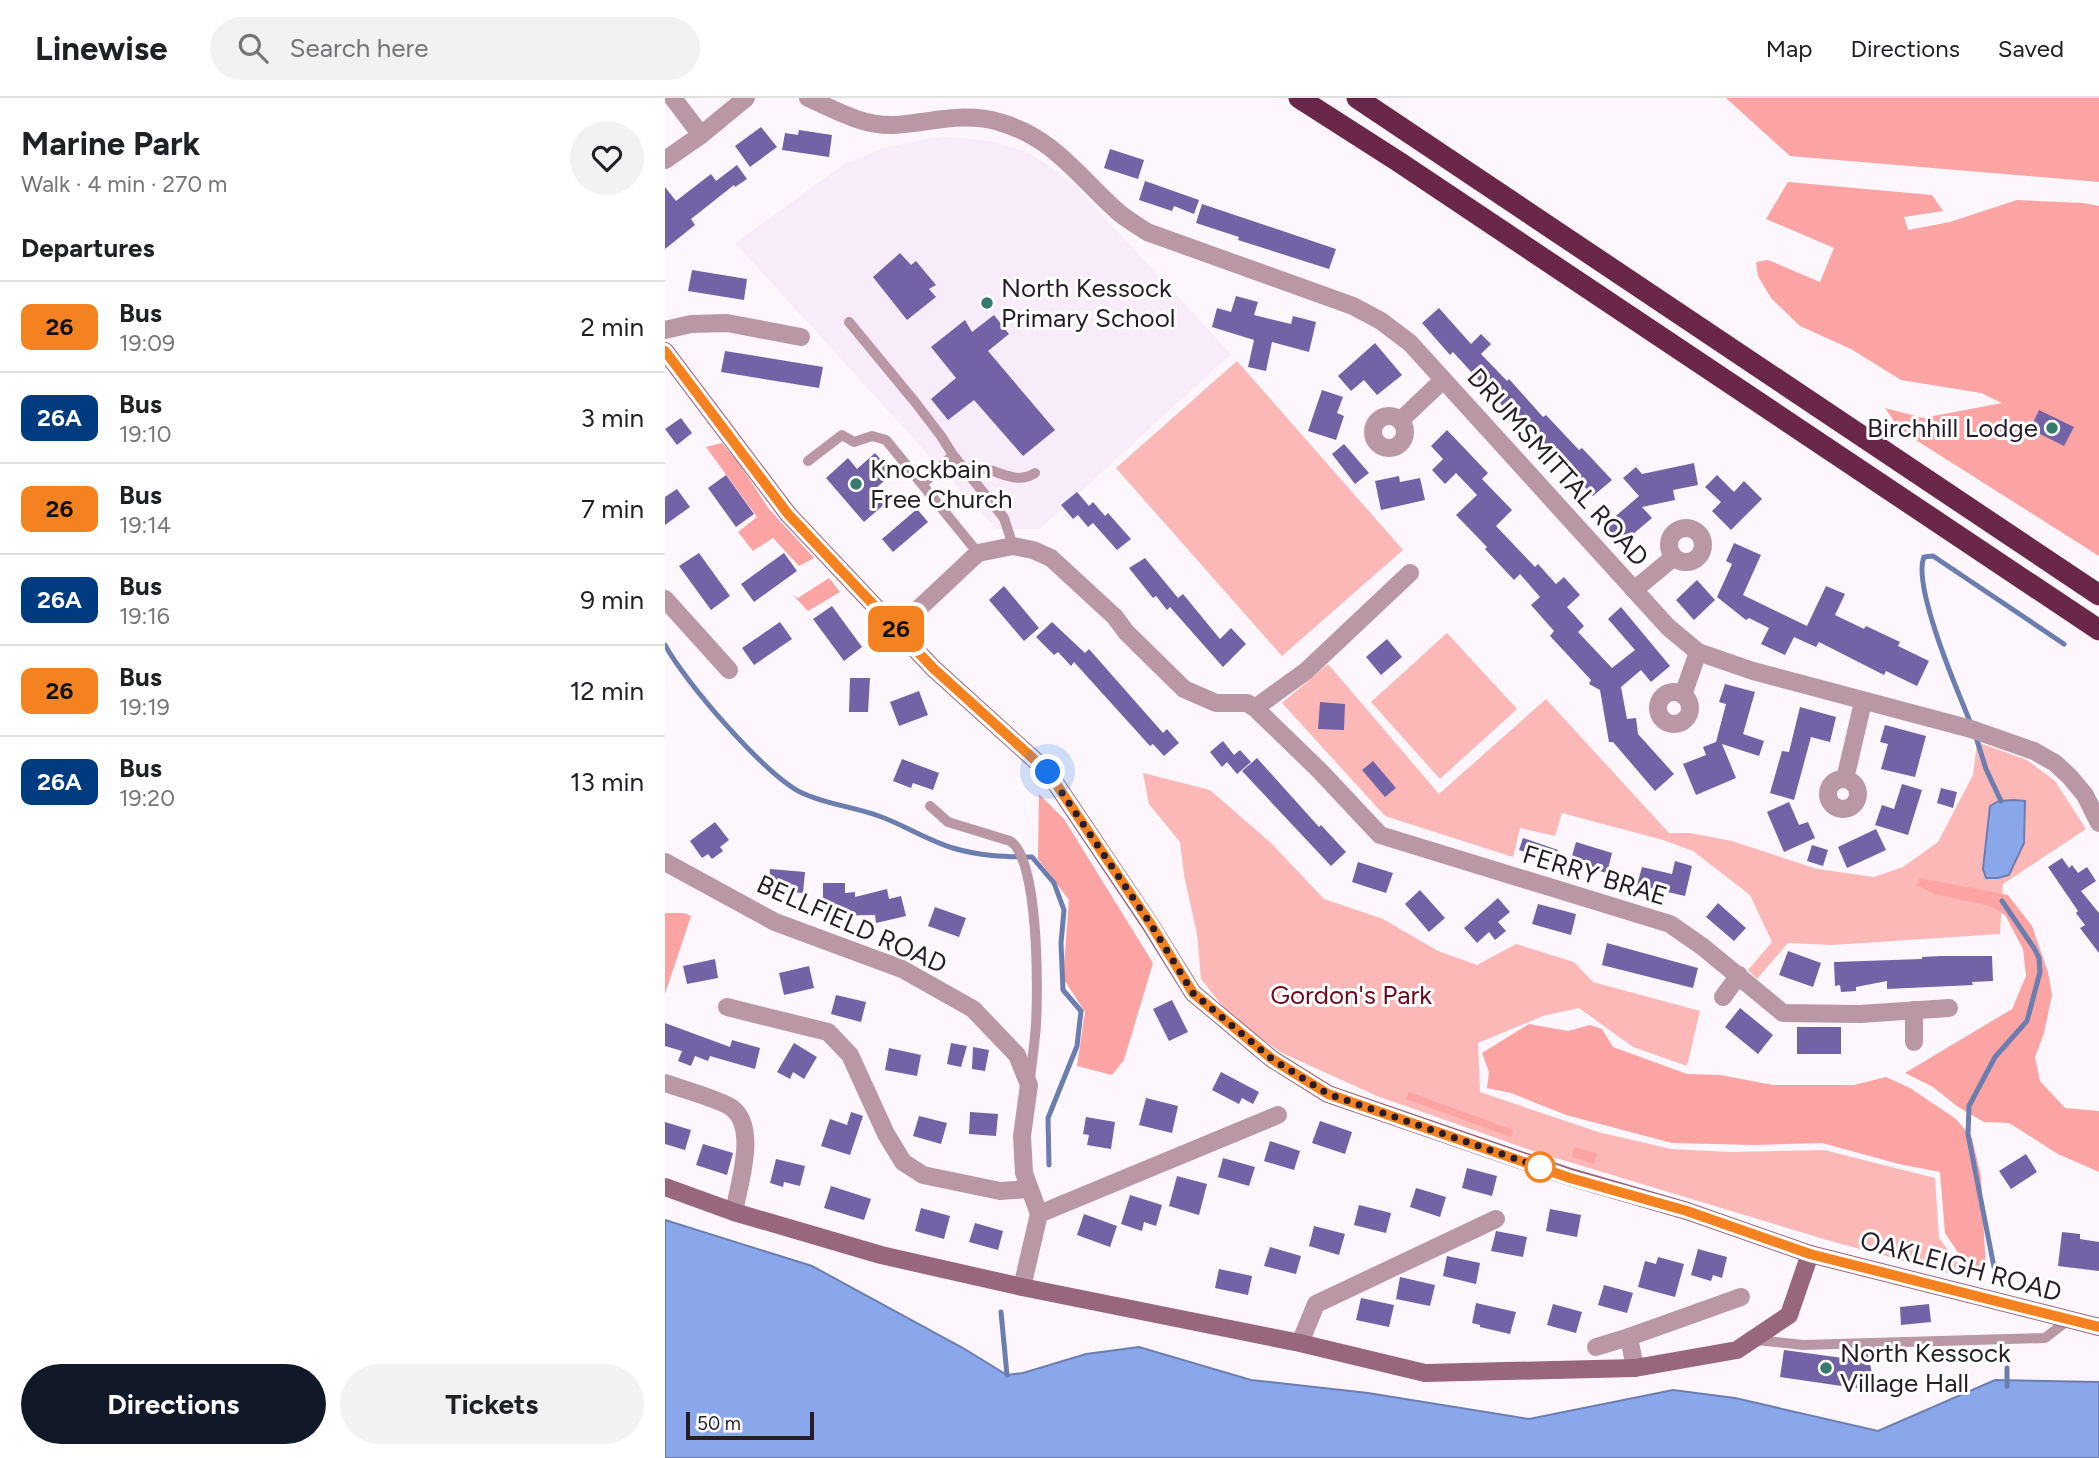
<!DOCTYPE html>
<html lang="en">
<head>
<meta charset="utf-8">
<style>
  :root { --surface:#fff; --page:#f2f2f2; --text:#202124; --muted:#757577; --line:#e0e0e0; --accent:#111827 }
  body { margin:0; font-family:Figtree,sans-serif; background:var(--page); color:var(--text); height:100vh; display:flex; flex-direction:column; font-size:26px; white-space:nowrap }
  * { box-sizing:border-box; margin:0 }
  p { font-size:23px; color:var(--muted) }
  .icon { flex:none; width:38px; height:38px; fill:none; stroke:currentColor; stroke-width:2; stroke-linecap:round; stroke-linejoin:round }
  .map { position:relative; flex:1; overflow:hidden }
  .details { display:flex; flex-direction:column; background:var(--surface); width:665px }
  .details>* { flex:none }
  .badge { padding:0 14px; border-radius:10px; font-size:24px; line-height:46px }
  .scale { position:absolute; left:21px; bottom:18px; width:128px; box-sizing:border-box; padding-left:7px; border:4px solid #271d28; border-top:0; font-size:19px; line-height:24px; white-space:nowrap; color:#271d28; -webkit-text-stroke:5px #fff; paint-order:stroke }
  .you { position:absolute; width:35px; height:35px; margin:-18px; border:5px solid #fff; border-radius:50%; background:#1a73e8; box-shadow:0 0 0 10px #1a73e833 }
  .map>.badge { position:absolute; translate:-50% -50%; box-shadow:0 0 0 4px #fff }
  h2 { padding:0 21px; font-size:26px; line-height:63px }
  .round { display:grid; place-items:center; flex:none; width:74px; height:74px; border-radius:37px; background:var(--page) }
  .overview { display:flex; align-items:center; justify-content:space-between; height:119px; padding:0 21px }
  h1 { font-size:33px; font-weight:700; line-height:52px }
  .cta { display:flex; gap:14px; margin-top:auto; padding:14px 21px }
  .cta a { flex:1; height:80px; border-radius:42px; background:var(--accent); color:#fff; font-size:28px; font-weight:700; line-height:80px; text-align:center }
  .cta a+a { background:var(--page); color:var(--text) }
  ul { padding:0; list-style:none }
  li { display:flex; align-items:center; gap:21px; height:91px; padding:0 21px; border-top:2px solid var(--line) }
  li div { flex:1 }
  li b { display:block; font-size:26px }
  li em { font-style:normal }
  li .badge { min-width:77px; font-weight:700; text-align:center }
  header { display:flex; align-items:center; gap:42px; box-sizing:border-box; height:98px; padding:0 35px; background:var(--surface); border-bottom:2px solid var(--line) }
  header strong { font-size:33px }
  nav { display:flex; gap:38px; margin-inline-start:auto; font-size:24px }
  .search { width:490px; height:63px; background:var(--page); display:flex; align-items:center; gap:18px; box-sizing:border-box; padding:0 24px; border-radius:38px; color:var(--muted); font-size:26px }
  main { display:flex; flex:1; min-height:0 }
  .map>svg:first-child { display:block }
</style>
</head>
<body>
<header>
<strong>Linewise</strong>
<div class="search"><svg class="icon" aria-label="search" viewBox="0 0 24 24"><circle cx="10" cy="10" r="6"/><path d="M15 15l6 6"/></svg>Search here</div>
<nav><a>Map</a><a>Directions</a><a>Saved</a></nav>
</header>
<main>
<section class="details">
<div class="overview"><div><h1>Marine Park</h1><p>Walk · 4 min · 270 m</p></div><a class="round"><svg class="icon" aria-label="heart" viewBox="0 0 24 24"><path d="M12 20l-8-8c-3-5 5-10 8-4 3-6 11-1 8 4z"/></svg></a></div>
<h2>Departures</h2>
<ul>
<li><span class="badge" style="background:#f58220;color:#111">26</span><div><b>Bus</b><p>19:09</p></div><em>2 min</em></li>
<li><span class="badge" style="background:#003b80;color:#fff">26A</span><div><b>Bus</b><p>19:10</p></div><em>3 min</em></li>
<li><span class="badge" style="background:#f58220;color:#111">26</span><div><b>Bus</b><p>19:14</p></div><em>7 min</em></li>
<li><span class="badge" style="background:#003b80;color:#fff">26A</span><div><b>Bus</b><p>19:16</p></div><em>9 min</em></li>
<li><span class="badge" style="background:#f58220;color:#111">26</span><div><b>Bus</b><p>19:19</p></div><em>12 min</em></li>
<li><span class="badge" style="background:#003b80;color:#fff">26A</span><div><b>Bus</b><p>19:20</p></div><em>13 min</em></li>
</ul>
<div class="cta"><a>Directions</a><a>Tickets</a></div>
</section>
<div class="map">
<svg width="1434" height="1360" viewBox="0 0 1434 1360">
  <rect width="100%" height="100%" fill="#fdf7fd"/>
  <path fill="#f9ecfa" d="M276,38L327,43L365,55L408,85L566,256L375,431H331L70,145L179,66L222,49Z"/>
  <g fill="#fcb8b7">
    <path d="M572,263L738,452L617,558L451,370Z"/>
    <path d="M782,535L852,611L775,681L706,604Z"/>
    <path d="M663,566L774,696L881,601L1004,735H1025L1067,743L1152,771L1209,779L1238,769L1273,744L1308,677L1312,644L1362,662L1390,683L1421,731L1338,786L1335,836L1167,847L1123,845L1092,881L1083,872L1107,844L1085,797L1028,753L998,742L897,715L890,738L855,730L848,759L720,718L617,605Z"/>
    <path d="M478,675L545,692L606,745L659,801L718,821L773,853L812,867L851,846L909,864L928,884L1035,913L1022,968L968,949L914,910L878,918L813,945L815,994L933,1034L1006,1051L1065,1054L1159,1052L1270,1080L1274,1140L1305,1181L1162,1142L868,1053L712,998L617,955L568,921L536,881L532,836L519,777L515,744L484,706Z"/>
  </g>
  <g fill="#fba4a3">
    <path d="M1061,0H1434V84L1125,58Z"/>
    <path d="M1123,84L1267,97L1278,113L1239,119L1243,132L1285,124L1352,102L1418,105L1434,108V458L1235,332L1220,310L1258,320L1337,305L1316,295L1236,282L1186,251L1135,228L1106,200L1093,178L1091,164L1103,162L1155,184L1169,150L1101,121Z"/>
    <path d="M57,345L73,364L104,411L149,460L134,468L108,440L88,453L73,434L92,419L41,349Z"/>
    <path d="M164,480L175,494L143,513L128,497L133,500Z"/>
    <path d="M374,696L399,721L488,865L459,962L447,977L412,968L420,914L398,880L404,802L373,761Z"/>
    <path d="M1255,780L1343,797L1367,828L1383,874L1387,897L1379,935L1370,959L1375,983L1400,1010L1434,1013V1074L1393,1056L1344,1025L1319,1024L1293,1009L1268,989L1240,975L1347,911L1361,878L1358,851L1340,817L1325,808L1270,796L1251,787Z"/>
    <path d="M0,815H19L26,818L0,896Z"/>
    <path d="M864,926L903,933L925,927L937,931L948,949L1022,976L1055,977L1108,987H1189L1221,979L1245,990L1291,1021L1307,1040L1316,1078L1321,1174L1302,1168L1280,1135L1275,1074L1234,1066L1157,1045L1091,1047L1007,1045L901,1017L846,995L822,990L824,974L817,955Z"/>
    <path d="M744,994L848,1032L846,1039L741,1001Z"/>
    <path d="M909,1049L932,1055L929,1066L907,1059Z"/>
  </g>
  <g fill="#8aa7eb" stroke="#6c7eb0" stroke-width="2">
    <path d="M1349,702L1360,703L1359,745L1344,777L1333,780H1321L1318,771L1325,708L1334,703Z"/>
    <path d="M0,1122L147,1168L298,1250L342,1277L358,1275L421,1256L474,1249L586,1282L703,1295L864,1321L1008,1292L1070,1300L1213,1333L1330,1282L1434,1284V1360H0Z"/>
  </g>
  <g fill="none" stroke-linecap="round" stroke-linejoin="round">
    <g stroke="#6c7eb0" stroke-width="5">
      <path d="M0,547C20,584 100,677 137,695C161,706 189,709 214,718C239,727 262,742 288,750C314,758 340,759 367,759L389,785L399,812L396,845L398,892L416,913L412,948L383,1020L384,1067"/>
      <path d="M1306,626C1293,594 1247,488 1259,459L1268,458L1399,546"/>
      <path d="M1311,639L1321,671L1336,703"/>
      <path d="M1329,1169L1303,1036L1304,1008L1330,959L1362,923L1375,874L1374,860L1369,850L1337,803"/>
      <path d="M336,1214L342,1277"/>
      <path d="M1342,1270V1288"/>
    </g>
  </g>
  <g fill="#7362a5">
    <path d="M96,29L112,49L85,69L70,48Z"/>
    <path d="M134,32L167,37L164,59L117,52L120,35L133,37Z"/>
    <path d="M445,51L479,62L473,81L439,70Z"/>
    <path d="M72,67L82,81L70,89L69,87L26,121L30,127L0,151V89L11,103L46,76L51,83Z"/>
    <path d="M480,83L534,102L529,116L509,108L507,113L474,102Z"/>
    <path d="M537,106L671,151L664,171L573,142L574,139L531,125Z"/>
    <path d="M235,155L246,167L251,163L271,187L264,191L271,199L242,222L208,179Z"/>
    <path d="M27,172L82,181L79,202L23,193Z"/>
    <path d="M571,198L593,204L589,217L626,226L628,218L651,224L644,254L607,244L601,273L583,269L589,242L547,229L552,210L566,214Z"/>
    <path d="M774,210L806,246L816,236L826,246L816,256L842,283L844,281L878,319L881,317L914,352L917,350L947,382L928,398L859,324L855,327L788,254L785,257L757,225Z"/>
    <path d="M329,217L344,236L323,253L390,332L358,358L309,302L283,322L266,301L291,280L266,249L300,222L307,234Z"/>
    <path d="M710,245L737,277L712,297L699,282L686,293L673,278Z"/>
    <path d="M60,253L158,269L154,290L56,274Z"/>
    <path d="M657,292L678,299L672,315L679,318L671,342L643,333Z"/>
    <path d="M1374,312L1409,329L1399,348L1365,331Z"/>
    <path d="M16,320L27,335L12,347L0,331Z"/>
    <path d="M782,332L823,375L817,381L847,412L831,428L870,469L873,466L891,486L899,479L915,497L902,509L919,528L913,534L947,570L970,552L943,521L956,509L1005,568L986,584L976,572L956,589L962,621L971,620L973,636L1009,676L990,693L948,644H944L935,592L924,586L926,582L885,538L889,533L866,507L875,499L855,476L849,482L820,451L822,449L791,417L812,397L791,375L780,386L767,372L778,361L766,348Z"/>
    <path d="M679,346L704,375L690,386L667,356Z"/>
    <path d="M210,355L228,375L210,391L222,404L199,424L161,380L183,360L192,371Z"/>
    <path d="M1029,365L1033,387L1008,392L1010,402L977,409L987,420L954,448L938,429L974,398L958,380L971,369L977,376Z"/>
    <path d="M61,377L89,416L71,429L43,390Z"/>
    <path d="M1052,377L1069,394L1079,383L1097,401L1066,432L1047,413L1056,404L1040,389Z"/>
    <path d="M734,378L735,384L755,380L760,402L716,412L710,383Z"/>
    <path d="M12,391L25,409L0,427V399Z"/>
    <path d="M412,394L424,408L428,404L440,418L443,415L466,441L452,452L428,425L423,429L413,417L408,421L396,407Z"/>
    <path d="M252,411L263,424L228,454L217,441Z"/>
    <path d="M1069,445L1096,457L1078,497L1142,528L1161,488L1180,496L1170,517L1199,531L1201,528L1235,544L1233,548L1264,563L1252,588L1221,573L1219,577L1154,544L1151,549L1129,539L1120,557L1096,546L1104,530L1084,520L1081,522L1052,499L1067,466L1061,463Z"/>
    <path d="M34,455L65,498L46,512L14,468Z"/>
    <path d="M119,455L132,473L89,504L76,486Z"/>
    <path d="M480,460L513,500L518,496L555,541L566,530L581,546L558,569L505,509L502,512L491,498L488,500L464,470Z"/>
    <path d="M1032,482L1050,502L1029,522L1011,502Z"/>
    <path d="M339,488L374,530L359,543L324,502Z"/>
    <path d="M167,508L197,549L179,563L148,521Z"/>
    <path d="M115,524L127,541L89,567L77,550Z"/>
    <path d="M387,524L420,555L424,551L498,635L502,631L514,645L499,658L488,646L485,648L409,564L406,568L393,554L389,557L371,539Z"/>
    <path d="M722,541L737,559L716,577L701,559Z"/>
    <path d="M185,580H205L203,614H184Z"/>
    <path d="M1060,586L1090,594L1078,636L1099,643L1094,658L1057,646L1071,680L1031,697L1018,666L1041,657L1038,649L1051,644L1061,606L1054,604Z"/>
    <path d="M254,593L263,617L234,628L225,604Z"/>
    <path d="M655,604L680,606L679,632L653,631Z"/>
    <path d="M1135,609L1171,619L1165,644L1146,639L1129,702L1105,695L1117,653L1124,654Z"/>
    <path d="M1220,627L1261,638L1250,679L1216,671L1223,646L1215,644Z"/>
    <path d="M558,643L569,657L575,652L586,664L572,676L562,664L557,669L545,654Z"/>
    <path d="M592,660L654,729L656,727L681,754L666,768L577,673Z"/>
    <path d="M237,661L274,675L268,692L248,685L246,690L228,683Z"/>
    <path d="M708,663L731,690L720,699L697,672Z"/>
    <path d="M1237,686L1257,692L1243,737L1210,727L1217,707L1229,711Z"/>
    <path d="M1276,690L1292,694L1288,710L1272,705Z"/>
    <path d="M1124,704L1134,727L1143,724L1150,740L1119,754L1102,714Z"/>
    <path d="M50,724L64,742L55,749L58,753L47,761L43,756L37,760L25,743Z"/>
    <path d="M1211,731L1221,752L1182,770L1173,749Z"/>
    <path d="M858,740L893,752L889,764L854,752Z"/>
    <path d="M911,744L947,755L942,775L905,765Z"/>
    <path d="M1147,747L1163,752L1158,768L1142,763Z"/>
    <path d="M1397,760L1404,770L1407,767L1413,775L1422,769L1431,783L1416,793L1434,815V855L1415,830L1420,827L1411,815L1413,813L1383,769Z"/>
    <path d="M1010,763L1027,768L1020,798L972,787L977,769L1007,776Z"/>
    <path d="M693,764L728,775L721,795L687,784Z"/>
    <path d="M105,771L140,774L138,795L104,792Z"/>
    <path d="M158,785H180V795L190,794V799L222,791L224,801L236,798L241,818L211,825L210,817L158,818Z"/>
    <path d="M755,792L780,820L764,834L740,806Z"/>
    <path d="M833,800L845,814L833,824L841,833L830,842L824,834L812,845L799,830Z"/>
    <path d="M1053,805L1081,830L1069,843L1041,819Z"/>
    <path d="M873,806L911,816L906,837L867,826Z"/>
    <path d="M270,809L301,820L294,839L263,828Z"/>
    <path d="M942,845L1033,870L1028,890L937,867Z"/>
    <path d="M1123,853L1156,865L1148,889L1114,877Z"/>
    <path d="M1276,858H1327L1328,883L1307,884L1308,887L1222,891V883L1191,889V893L1176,894L1175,887L1170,888L1169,864L1257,861V859Z"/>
    <path d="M50,861L53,880L22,886L18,868Z"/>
    <path d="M144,868L149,890L119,897L114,875Z"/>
    <path d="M171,897L201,904L196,924L166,916Z"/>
    <path d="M507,902L523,934L504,943L488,911Z"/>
    <path d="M1075,910L1108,937L1093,956L1060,929Z"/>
    <path d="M0,925L65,949L67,942L95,950L90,971L45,958L43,963L30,958L26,968L13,963L17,953L0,948Z"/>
    <rect x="1132" y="929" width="44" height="27"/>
    <path d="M129,945L152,959L139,981L128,974L125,981L112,974Z"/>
    <path d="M286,945L302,948L296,969L282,966Z"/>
    <path d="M308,949L324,952L320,973L307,971Z"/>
    <path d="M224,950L256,957L252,978L220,972Z"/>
    <path d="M556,974L594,994L588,1006L577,1000L574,1006L547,992Z"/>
    <path d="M481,1000L513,1008L507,1035L474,1027Z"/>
    <path d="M186,1014L198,1018L185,1057L156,1048L165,1021L182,1027Z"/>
    <path d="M305,1014L333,1016L331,1038L304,1036Z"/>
    <path d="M254,1018L282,1025L276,1046L248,1038Z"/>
    <path d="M421,1019L450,1024L446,1051L422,1047L424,1037L418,1036Z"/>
    <path d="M655,1023L687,1034L680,1056L647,1045Z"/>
    <path d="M0,1024L26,1032L20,1052L0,1046Z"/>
    <path d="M605,1043L635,1053L629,1072L599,1063Z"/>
    <path d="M38,1046L68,1055L62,1077L31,1067Z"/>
    <path d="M1361,1056L1372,1074L1346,1091L1334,1073Z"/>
    <path d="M558,1060L590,1069L584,1088L553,1079Z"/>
    <path d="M111,1061L140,1068L135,1088L119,1084L118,1089L105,1085Z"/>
    <path d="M802,1070L832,1078L827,1098L797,1090Z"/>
    <path d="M512,1078L542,1086L534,1117L504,1108Z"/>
    <path d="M166,1088L206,1101L199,1122L159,1110Z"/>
    <path d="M751,1090L781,1099L775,1119L745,1109Z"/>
    <path d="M465,1097L497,1107L491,1128L479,1124L477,1133L456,1126Z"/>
    <path d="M694,1107L726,1115L721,1135L689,1127Z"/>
    <path d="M256,1110L285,1118L279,1141L250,1133Z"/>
    <path d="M885,1111L916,1117L912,1139L881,1133Z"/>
    <path d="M419,1116L452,1128L445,1149L412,1137Z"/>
    <path d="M310,1125L338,1133L333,1152L304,1144Z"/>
    <path d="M649,1128L680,1136L674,1157L644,1148Z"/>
    <path d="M831,1133L862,1139L858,1159L826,1153Z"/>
    <path d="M1397,1134L1415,1136V1141L1434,1144V1173L1393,1168Z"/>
    <path d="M605,1149L636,1158L631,1176L599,1168Z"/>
    <path d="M1033,1151L1062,1159L1057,1180L1048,1177L1046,1183L1026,1177Z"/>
    <path d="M782,1158L815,1165L811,1186L778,1178Z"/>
    <path d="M993,1159L1019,1166L1010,1199L973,1189L980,1163L991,1166Z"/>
    <path d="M554,1171L587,1178L583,1197L550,1190Z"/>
    <path d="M735,1179L770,1187L765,1208L731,1201Z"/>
    <path d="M939,1187L968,1195L962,1215L933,1207Z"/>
    <path d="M696,1200L729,1207L724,1229L691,1222Z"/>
    <path d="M811,1205L851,1214L845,1236L815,1229V1227L807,1225Z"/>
    <path d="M888,1206L917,1214L911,1235L882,1227Z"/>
    <path d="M1264,1206L1266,1224L1236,1227L1235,1209Z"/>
    <path d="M1119,1252L1178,1260L1179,1253H1202L1211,1293L1115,1279Z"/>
  </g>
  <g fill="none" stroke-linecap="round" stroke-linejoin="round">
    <g stroke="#ba97a5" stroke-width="10">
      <path d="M184,224L250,304L276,338L288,357L339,420L348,448"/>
      <path d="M143,363L177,337L189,344L207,338L221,342L313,455"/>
      <path d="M299,371C329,364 346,390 370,375"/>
      <path d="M259,385L288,357"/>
      <path d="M265,708L283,724L345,743C374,760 373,892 371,926C370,944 367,962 365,980"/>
      <path d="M1091,1242L1138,1247L1380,1240L1402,1223"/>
    </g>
    <g stroke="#ba97a5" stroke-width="18">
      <path d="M8,0L36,37"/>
      <path d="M143,0C171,12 197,28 228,27C264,25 299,13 334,24C388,39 413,78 452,113C461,121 472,127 482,134L688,208L716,223L745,245L1003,529L1033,554L1088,573L1306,631L1369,653L1390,665L1405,679L1420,697L1434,725"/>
      <path d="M0,62L36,37L81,0"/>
      <path d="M0,232L26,226L62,225L136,239"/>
      <circle cx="724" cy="334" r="16"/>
      <path d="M736,322L778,282"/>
      <circle cx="1021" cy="447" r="17"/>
      <path d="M969,492L1009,459"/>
      <path d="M0,501L64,572"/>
      <path d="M231,532L313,455L348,448L368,452L386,460L450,519L461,534L519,591L551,605H582L590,610L655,673L715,737L1005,826L1038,849L1118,915L1195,916L1284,910"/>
      <circle cx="1009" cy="610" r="16"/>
      <path d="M1018,597L1033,554"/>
      <path d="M590,610L641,573L745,475"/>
      <path d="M1180,681L1198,604"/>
      <circle cx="1178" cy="696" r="15"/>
      <path d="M0,764L110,824L237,871L308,911L352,957L364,987L357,1038L359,1075L374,1116L357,1189"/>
      <path d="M1058,899L1074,877"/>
      <path d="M62,909L163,934L185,957L221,1036L238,1064L258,1077L335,1093L364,1091"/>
      <path d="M1249,912V944"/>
      <path d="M0,985C14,990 57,1002 67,1010C93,1030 74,1086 69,1114"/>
      <path d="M374,1116L613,1017"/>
      <path d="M964,1239L1076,1199"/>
      <path d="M635,1245L651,1206L831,1121"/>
      <path d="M931,1249L964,1239L970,1270"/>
    </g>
    <g stroke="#99677d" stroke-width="18">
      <path d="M0,253L123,416L268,570L383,674L485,826L528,895L607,961L663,996L905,1079L1022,1113L1145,1156L1434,1229"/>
      <path d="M0,1089L69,1114L216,1157L357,1189L635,1245L760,1275L970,1270L1072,1252L1124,1217L1145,1156"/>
    </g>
    <g stroke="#6a2749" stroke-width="21">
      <path d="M634,0L734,64L1434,532"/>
      <path d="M692,0L1434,497"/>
    </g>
  </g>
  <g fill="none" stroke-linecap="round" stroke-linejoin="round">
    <defs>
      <path id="line" d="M0,253L123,416L268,570L383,674L485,825L528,895L607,961L663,996L905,1080L1022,1113L1145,1156L1434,1229"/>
    </defs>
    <use href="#line" stroke="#fff" stroke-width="16"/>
    <use href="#line" stroke="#f58220" stroke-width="10"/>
    <path stroke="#271d28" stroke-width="7" stroke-dasharray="0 12.6" d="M383,674L485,825L528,895L607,961L663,996L883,1072L875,1069"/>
  </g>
  <g fill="#377b6f" stroke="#fff" stroke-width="2.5">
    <circle cx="322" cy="205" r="7"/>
    <circle cx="1387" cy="330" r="7"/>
    <circle cx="191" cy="386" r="7"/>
    <circle cx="1161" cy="1270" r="7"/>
  </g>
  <circle fill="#fff" stroke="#f58220" stroke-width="3.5" cx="875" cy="1069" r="14"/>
  <g text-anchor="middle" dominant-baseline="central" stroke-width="6" stroke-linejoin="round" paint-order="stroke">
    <g font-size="26" fill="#271d28" stroke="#fff" text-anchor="start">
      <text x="336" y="190">North Kessock<tspan x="336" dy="30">Primary School</tspan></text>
      <text x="1373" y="330" text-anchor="end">Birchhill Lodge</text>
      <text x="205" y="371">Knockbain<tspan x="205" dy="30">Free Church</tspan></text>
      <text x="1175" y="1255">North Kessock<tspan x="1175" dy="30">Village Hall</tspan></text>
    </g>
    <g font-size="26" fill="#271d28" stroke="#fff">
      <text transform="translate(893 369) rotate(48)">DRUMSMITTAL ROAD</text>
      <text transform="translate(930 777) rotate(17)">FERRY BRAE</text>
      <text transform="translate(187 826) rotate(24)">BELLFIELD ROAD</text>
      <text transform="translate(1296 1168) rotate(15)">OAKLEIGH ROAD</text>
    </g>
    <g font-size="26" fill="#70071a" stroke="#fff">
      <text x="686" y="897">Gordon's Park</text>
    </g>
  </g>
</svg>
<div class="scale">50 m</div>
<div class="you" style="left:383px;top:674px"></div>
<b class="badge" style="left:231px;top:531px;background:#f58220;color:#111">26</b>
</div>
</main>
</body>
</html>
